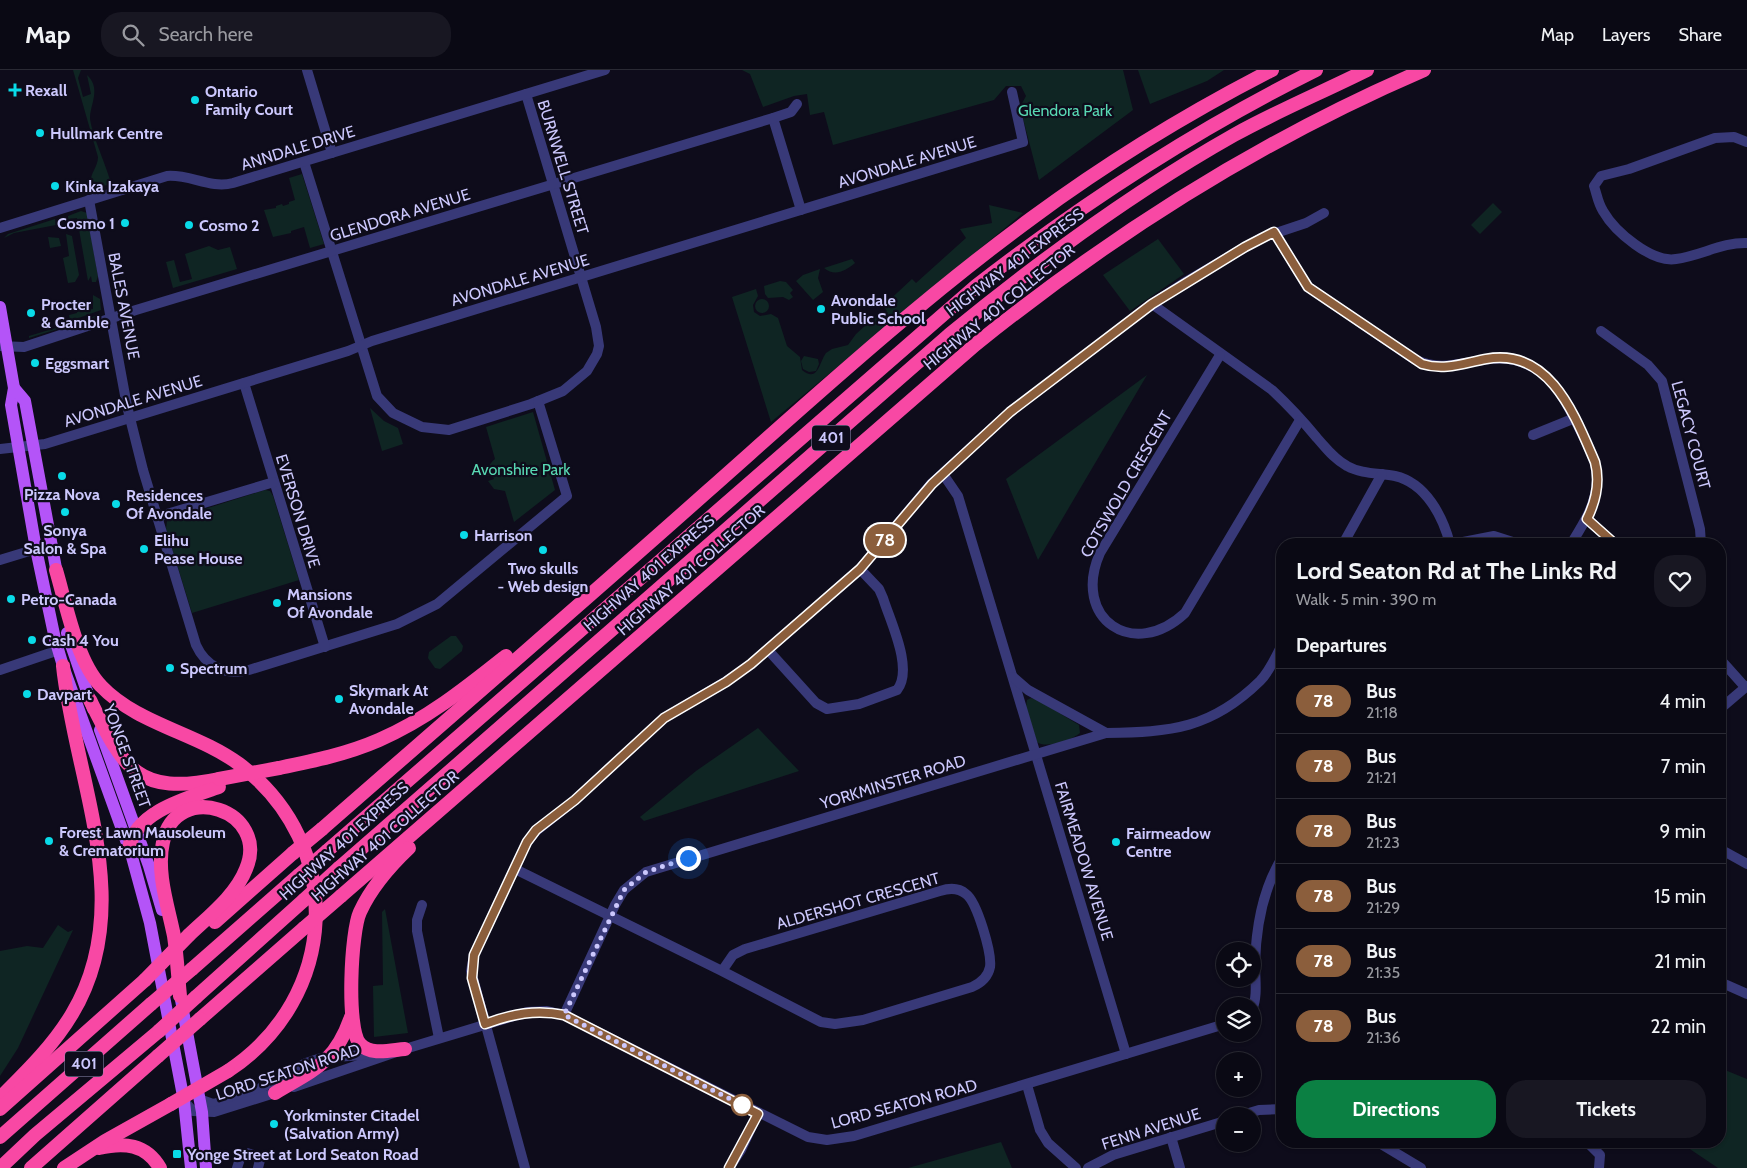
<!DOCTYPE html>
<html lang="en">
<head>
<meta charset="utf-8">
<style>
  :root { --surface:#0a0914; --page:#181722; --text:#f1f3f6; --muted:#999aa0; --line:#2a2a34; --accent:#0b8043 }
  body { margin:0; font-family:Cabin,sans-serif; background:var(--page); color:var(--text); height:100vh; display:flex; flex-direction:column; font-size:19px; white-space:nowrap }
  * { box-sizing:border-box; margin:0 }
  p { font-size:16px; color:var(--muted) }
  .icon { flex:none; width:28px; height:28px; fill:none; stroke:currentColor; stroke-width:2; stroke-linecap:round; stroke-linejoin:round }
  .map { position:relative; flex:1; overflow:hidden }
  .details { position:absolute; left:1276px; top:468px; width:450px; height:610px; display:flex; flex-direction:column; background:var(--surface); border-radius:20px; box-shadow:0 1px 4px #0004,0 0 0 1px var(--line) }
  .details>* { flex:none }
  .badge { padding:0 10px; border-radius:16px; font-size:18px; line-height:32px }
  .buttons { position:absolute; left:1216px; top:872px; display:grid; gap:10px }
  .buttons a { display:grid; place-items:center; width:45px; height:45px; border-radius:50%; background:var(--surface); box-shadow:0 1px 4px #0004,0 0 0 1px var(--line); font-size:25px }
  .you { position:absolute; width:25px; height:25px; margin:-12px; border:4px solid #fff; border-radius:50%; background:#1a73e8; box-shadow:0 0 0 8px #1a73e833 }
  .map>.badge { position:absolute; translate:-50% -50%; box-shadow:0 0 0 2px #fff }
  h2 { padding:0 20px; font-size:19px; line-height:45px }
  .round { display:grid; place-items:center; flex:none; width:52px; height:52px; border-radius:20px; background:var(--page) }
  .headline { display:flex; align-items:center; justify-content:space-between; height:85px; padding:0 20px }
  h1 { font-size:24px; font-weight:800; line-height:38px }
  .cta { display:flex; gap:10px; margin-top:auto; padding:10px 20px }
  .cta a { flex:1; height:58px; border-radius:20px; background:var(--accent); color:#fff; font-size:20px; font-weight:800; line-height:58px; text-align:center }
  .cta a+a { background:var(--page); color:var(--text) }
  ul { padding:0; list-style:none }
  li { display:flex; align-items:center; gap:15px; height:65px; padding:0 20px; border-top:1px solid var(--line) }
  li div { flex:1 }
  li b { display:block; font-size:19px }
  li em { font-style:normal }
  li .badge { min-width:55px; font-weight:700; text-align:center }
  header { display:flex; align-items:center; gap:30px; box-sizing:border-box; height:70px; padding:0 25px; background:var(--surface); border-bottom:1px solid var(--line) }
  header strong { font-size:24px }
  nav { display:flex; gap:28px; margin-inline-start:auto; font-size:18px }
  .search { width:350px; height:45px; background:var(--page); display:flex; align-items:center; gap:12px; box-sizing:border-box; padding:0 18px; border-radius:20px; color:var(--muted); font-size:19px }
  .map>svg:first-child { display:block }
</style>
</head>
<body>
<header>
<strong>Map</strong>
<div class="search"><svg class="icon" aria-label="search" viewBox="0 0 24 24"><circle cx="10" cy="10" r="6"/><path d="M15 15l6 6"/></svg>Search here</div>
<nav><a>Map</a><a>Layers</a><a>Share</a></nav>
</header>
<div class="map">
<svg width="1747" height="1098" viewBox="0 0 1747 1098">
  <rect width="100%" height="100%" fill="#0e0c1b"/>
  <g fill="#0f2523">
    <path d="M73,0H81L78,8L83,27L91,24L87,5C101,18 91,33 90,47C90,60 106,95 110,110L107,115L99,117L91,112C90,103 98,97 98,87Z"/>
    <path d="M742,0H1123L1133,40L1039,110L1020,37L1026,26L1021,16H1006L994,30L833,75L824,42L810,45L807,24L794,26L763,37L750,4Z"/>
    <path d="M1138,0H1224L1207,11L1150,34Z"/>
    <path d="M302,104L324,174L310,178L304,157L291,161V163L273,167L264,140L276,138V136L282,134L283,136L289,134V132L295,130L289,108Z"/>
    <path d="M1493,133L1502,142L1480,164L1471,155Z"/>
    <path d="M989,135L1023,143L771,352L732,227L756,219L758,226L753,235L754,242L760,246L771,244L778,248L787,276L800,287L802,300C818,313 819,293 826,283L832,279L848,275L856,264L878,244L887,241L883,236L912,209L916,213L966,168L960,159L992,153Z"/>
    <path d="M81,141L87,143L98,206L96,212H92L91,206L88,211L77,148L68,149V146Z"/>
    <path d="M55,149L56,155L14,163L4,168L8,164Z"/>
    <path d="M66,164L72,166L79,205L75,212L68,213L63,188L69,186Z"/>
    <path d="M48,167L59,168L61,176L50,178Z"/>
    <path d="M1158,169L1184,204L1130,241L1103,205Z"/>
    <path d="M209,176L218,180L230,177L237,199L173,218L166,192L174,190L180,212L192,209L185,184Z"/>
    <path d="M852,189L855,193C845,201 835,207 824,198Z"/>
    <path d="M820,199L818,208L823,222L813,230L796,211L803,205Z"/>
    <path d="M780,211L786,212L793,220L790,223L793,227L789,230L783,227L768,228L765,224L764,216Z"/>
    <path d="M93,225L100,229L101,240L70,251L69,245L77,243L76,236L72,237V234L82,231L84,240L93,239Z"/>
    <circle cx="762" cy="236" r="7"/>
    <path d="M102,244L99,246L29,268V266Z"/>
    <path d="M804,286L818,289L819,294L816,301L809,302L803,299L801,291Z"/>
    <path d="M1147,305L1051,468L1038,490L1006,409Z"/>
    <path d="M370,338L384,351L398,358L403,374L382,381Z"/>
    <path d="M533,342L555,420L514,452L505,421L494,419L488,411L494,409L492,405L487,406C487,398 490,393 495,389L486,357Z"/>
    <path d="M265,420L270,421L273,426L299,510L192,543L166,459L167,451Z"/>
    <path d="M451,566H456L463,576L462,581L440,599L435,598L428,588L429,582Z"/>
    <path d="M1031,628L1038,630L1079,655L1080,663C1072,670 1046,679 1037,672L1026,637L1027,630Z"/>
    <path d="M758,658L799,701L644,751L640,747L696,701Z"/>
    <path d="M385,839L408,963L374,967L373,916L383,915L382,842Z"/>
    <path d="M58,855L68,862L73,860L18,978L0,1006V881L27,876L43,878Z"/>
    <path d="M1720,998L1747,1009V1098H1718L1678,1071H1720Z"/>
    <path d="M1001,1072L1012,1098H908Z"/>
  </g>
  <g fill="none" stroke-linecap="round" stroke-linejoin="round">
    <g stroke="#383978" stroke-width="10">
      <path d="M307,0L332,83"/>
      <path d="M773,48L801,140"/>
      <path d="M1747,72L1734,67L1715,68L1629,99L1601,106L1594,116C1597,125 1598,133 1603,141C1615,162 1652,193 1676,189C1700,186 1723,172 1747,173"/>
      <path d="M304,92L377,326L393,343L422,357L449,360L531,334L563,321L587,301L597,284L599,276L596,257L526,24"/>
      <path d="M89,130L127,336L143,400L196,575C206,597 226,606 249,600L397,554L437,534L567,426L538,331"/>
      <path d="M0,158L167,106C190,104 210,119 233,113L605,0"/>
      <path d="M1274,162L1308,217L1414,289C1448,307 1479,282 1514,290C1552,299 1565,330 1581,362C1589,378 1598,393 1597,412C1595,436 1584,453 1571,474"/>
      <path d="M1152,234L1272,320C1288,335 1303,351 1317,368C1326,378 1334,389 1347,396C1361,404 1379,403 1395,406C1426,413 1443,447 1450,474"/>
      <path d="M1601,261L1648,295L1662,311L1700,459L1701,474"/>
      <path d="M0,276L24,277L136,240L773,48L791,42L797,34"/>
      <path d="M1220,285L1100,483C1071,549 1134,591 1185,543L1300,350"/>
      <path d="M244,313L325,577"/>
      <path d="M1533,365L1575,348"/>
      <path d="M0,379L45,374L348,281L372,271L1023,72L1012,22"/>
      <path d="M943,404L958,426L1126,984"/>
      <path d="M157,447L274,412"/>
      <path d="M1587,449L1615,474"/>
      <path d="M1343,474L1382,404"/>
      <path d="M1453,474L1494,466L1519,474"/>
      <path d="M0,490L36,479"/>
      <path d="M768,580L816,633L827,639L859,634L897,620C914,599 890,551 883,528L879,519L860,499"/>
      <path d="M1720,589L1745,617"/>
      <path d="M0,600L59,580"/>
      <path d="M1013,607L1028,620L1106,663"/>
      <path d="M1720,639L1747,616"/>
      <path d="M1720,779L1747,794"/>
      <path d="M515,799L722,901L733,885L745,879L940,821C949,818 959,818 966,824C977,832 992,883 990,897C988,907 981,913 972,917L863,950L835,954L821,952L722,901"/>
      <path d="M422,835L417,850V861L439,968"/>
      <path d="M1720,912L1747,924"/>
      <path d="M1252,940C1258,926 1255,909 1255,894C1256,857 1262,820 1282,788"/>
      <path d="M564,945L615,835L624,820L646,802L1106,663C1171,662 1211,659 1260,611C1270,601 1276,586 1282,575"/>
      <path d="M1027,1015L1040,1060L1048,1073L1076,1098"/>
      <path d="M294,1017L405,979L527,942L547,941L564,945L808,1067L827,1070L854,1066L1225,954"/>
      <path d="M199,1029L213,1034L239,1027L259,1019L306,993L321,988L377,984"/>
      <path d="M184,1031L193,1041L214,1042L281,1021"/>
      <path d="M1239,1046L1259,1040L1282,1039"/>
      <path d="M1171,1067L1180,1098"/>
      <path d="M1376,1071L1421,1098"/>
      <path d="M1586,1071L1600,1085L1599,1098"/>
      <path d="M237,1098L241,1086L247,1083L257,1086L260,1090L258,1098"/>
      <path d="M525,1098L471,901L474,885L527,772L536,761L575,730L664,648L725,612L751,594L860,499L931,414L1010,342L1152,234L1187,211L1261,168L1306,153L1324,143"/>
      <path d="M729,1098L741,1080L758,1043"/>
      <path d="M1088,1098L1113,1085L1225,1051"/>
    </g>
    <g stroke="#b454f8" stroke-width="12">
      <path d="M0,237L14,318L11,335L36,479L55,569L63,596L132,787L150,853L184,1031L191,1098"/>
      <path d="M14,318L25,331L58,509"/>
      <path d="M67,563L93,639"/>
      <path d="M100,660L149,796L162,840"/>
      <path d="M181,930L202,1042L206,1098"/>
    </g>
    <g stroke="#f848a4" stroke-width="14">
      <path d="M56,500C66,534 77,592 101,616C137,654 197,663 239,694C347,775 339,928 228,1001"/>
      <path d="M90,630C124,698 136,726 219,709"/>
      <path d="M279,698C313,691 347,684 379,670C426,650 467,617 506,586"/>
      <path d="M322,759C451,646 581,534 709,420C814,327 919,231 1032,148C1108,92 1188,43 1272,0"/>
      <path d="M129,778C136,741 188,728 219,717"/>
      <path d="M327,781L976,216C1083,133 1195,60 1316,0"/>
      <path d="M339,798L949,265C1039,191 1133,122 1234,65C1277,41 1323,22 1367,0"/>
      <path d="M341,826L976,274C1114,163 1261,70 1424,0"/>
      <path d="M215,852L293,783"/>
      <path d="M192,899L299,805"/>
      <path d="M180,926C178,906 177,886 174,866C168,836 156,802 163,772C176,709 271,740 246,799C236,825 209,846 189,865"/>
      <path d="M196,927L304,830"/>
      <path d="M200,949L304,858"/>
      <path d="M405,979C391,980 371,986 360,974C346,959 351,861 360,842C371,818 390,796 409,778"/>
      <path d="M275,1023C315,999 335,993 351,947"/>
      <path d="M0,1028C26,1002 53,976 72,944C138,834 75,711 63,596"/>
      <path d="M0,1039L145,910"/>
      <path d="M0,1067L151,934"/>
      <path d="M99,1078C124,1072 146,1074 160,1098"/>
      <path d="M0,1098L35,1065L159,961"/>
      <path d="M31,1098L158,986"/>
      <path d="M64,1098L105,1071L171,1034"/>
    </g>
    <g stroke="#f848a4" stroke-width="14">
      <path d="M219,709L279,698"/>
      <path d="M293,783L322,759"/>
      <path d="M299,805L327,781"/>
      <path d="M304,830L339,798"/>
      <path d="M304,858L341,826"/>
      <path d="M145,910L189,865"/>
      <path d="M151,934L192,899"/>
      <path d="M159,961L196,927"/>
      <path d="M158,986L200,949"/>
      <path d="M171,1034L228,1001"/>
    </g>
  </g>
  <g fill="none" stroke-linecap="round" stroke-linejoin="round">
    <defs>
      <path id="line" d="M729,1098L758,1044L564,945C536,939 512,944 485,954L472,908L474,885L527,772L536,760L575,730L664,648L726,612L751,594L860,499L932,414L1010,342L1152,234L1245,177L1274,162L1308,217L1422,294C1445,301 1464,293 1486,289C1550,277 1575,346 1595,392C1600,411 1596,431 1587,449L1615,474"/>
    </defs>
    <use href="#line" stroke="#fff" stroke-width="11"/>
    <use href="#line" stroke="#8b5e3c" stroke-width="8"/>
    <path stroke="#ccc8fd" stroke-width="5" stroke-dasharray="0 9" d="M688,788L646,802L624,820L564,945L742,1035"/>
  </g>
  <g fill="#09dbe8" stroke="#0e0c1b" stroke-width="2">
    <path d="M12.5 12.5h5v5h5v5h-5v5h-5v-5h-5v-5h5z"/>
    <circle cx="195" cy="30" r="5"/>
    <circle cx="40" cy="63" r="5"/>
    <circle cx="55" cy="116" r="5"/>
    <circle cx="125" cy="153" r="5"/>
    <circle cx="189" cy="155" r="5"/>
    <circle cx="821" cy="239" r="5"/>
    <circle cx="31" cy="243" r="5"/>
    <circle cx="35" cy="293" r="5"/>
    <circle cx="62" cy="406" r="5"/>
    <circle cx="116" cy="434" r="5"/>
    <circle cx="65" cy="442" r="5"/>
    <circle cx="464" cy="465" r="5"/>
    <circle cx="144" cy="479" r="5"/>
    <circle cx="543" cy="480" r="5"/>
    <circle cx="11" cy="529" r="5"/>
    <circle cx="277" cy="533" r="5"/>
    <circle cx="32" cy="570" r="5"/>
    <circle cx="170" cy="598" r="5"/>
    <circle cx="27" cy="624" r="5"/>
    <circle cx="339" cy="629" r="5"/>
    <circle cx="49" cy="771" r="5"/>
    <circle cx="1116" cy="772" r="5"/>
    <circle cx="274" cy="1054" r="5"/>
    <rect x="172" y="1079" width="10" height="10" rx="2.5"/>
  </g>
  <circle fill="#fff" stroke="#8b5e3c" stroke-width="2.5" cx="742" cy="1035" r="10"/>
  <g text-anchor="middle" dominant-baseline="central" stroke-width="4.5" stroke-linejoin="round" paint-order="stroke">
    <g fill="#0e0c1b" stroke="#9390b9" stroke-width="1">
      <rect x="812" y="355.5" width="38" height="25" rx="4"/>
      <rect x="65" y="981.5" width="38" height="25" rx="4"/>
    </g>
    <g font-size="15" font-weight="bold" fill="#ccc8fd">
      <text x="831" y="368">401</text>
      <text x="84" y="994">401</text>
    </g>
    <g font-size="16" font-weight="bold" fill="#ccc8fd" stroke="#0e0c1b" text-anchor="start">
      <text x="25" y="20">Rexall</text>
      <text x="205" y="21">Ontario<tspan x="205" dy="18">Family Court</tspan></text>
      <text x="50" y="63">Hullmark Centre</text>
      <text x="65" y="116">Kinka Izakaya</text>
      <text x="115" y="153" text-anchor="end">Cosmo 1</text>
      <text x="199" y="155">Cosmo 2</text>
      <text x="831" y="230">Avondale<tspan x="831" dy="18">Public School</tspan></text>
      <text x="41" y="234">Procter<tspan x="41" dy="18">&amp; Gamble</tspan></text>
      <text x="45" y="293">Eggsmart</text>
      <text x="62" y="424" text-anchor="middle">Pizza Nova</text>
      <text x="126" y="425">Residences<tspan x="126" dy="18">Of Avondale</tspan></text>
      <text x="65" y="460" text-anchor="middle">Sonya<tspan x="65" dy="18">Salon &amp; Spa</tspan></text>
      <text x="474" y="465">Harrison</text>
      <text x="154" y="470">Elihu<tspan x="154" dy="18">Pease House</tspan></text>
      <text x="543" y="498" text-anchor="middle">Two skulls<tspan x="543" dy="18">- Web design</tspan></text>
      <text x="287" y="524">Mansions<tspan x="287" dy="18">Of Avondale</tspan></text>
      <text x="21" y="529">Petro-Canada</text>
      <text x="42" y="570">Cash 4 You</text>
      <text x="180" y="598">Spectrum</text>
      <text x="349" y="620">Skymark At<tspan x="349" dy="18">Avondale</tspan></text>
      <text x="37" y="624">Davpart</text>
      <text x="59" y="762">Forest Lawn Mausoleum<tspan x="59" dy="18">&amp; Crematorium</tspan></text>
      <text x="1126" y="763">Fairmeadow<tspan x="1126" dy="18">Centre</tspan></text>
      <text x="284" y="1045">Yorkminster Citadel<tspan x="284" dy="18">(Salvation Army)</tspan></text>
      <text x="187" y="1084">Yonge Street at Lord Seaton Road</text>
    </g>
    <g font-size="16" fill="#58d8b3" stroke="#0e0c1b">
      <text x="1065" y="40">Glendora Park</text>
      <text x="521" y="399">Avonshire Park</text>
    </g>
    <g font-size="16" fill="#ccc8fd" stroke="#0e0c1b">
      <text transform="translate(298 78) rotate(-17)">ANNDALE DRIVE</text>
      <text transform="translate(907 92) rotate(-17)">AVONDALE AVENUE</text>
      <text transform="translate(563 97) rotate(73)">BURNWELL STREET</text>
      <text transform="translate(400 145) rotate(-17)">GLENDORA AVENUE</text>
      <text transform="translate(1015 192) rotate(-37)">HIGHWAY 401 EXPRESS</text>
      <text transform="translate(520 210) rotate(-17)">AVONDALE AVENUE</text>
      <text transform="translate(124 236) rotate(79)">BALES AVENUE</text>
      <text transform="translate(999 237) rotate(-39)">HIGHWAY 401 COLLECTOR</text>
      <text transform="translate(133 331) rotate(-17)">AVONDALE AVENUE</text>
      <text transform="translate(1691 365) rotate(75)">LEGACY COURT</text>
      <text transform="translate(1126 414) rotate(-60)">COTSWOLD CRESCENT</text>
      <text transform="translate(298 441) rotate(73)">EVERSON DRIVE</text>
      <text transform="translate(691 500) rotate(-41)">HIGHWAY 401 COLLECTOR</text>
      <text transform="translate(649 503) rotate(-41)">HIGHWAY 401 EXPRESS</text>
      <text transform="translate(127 686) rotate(70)">YONGE STREET</text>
      <text transform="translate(893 712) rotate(-17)">YORKMINSTER ROAD</text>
      <text transform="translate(385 766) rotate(-41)">HIGHWAY 401 COLLECTOR</text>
      <text transform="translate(344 771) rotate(-42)">HIGHWAY 401 EXPRESS</text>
      <text transform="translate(1084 791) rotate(73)">FAIRMEADOW AVENUE</text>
      <text transform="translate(858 831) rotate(-16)">ALDERSHOT CRESCENT</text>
      <text transform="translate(288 1002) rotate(-18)">LORD SEATON ROAD</text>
      <text transform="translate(904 1034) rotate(-15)">LORD SEATON ROAD</text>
      <text transform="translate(1151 1059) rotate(-18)">FENN AVENUE</text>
    </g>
  </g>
</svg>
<div class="buttons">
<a><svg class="icon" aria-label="locate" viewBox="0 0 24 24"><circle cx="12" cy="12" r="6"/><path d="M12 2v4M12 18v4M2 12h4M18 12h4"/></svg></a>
<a><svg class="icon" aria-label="layers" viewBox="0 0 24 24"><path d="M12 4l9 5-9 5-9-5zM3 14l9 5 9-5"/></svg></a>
<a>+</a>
<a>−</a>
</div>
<div class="you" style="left:688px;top:788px"></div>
<b class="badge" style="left:885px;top:470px;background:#8b5e3c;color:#fff">78</b>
<section class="details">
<div class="headline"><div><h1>Lord Seaton Rd at The Links Rd</h1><p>Walk · 5 min · 390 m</p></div><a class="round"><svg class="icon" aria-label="heart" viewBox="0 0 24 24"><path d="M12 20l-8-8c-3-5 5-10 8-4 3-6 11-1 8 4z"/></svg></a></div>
<h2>Departures</h2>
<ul>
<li><span class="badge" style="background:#8b5e3c;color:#fff">78</span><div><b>Bus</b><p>21:18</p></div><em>4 min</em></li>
<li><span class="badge" style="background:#8b5e3c;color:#fff">78</span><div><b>Bus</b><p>21:21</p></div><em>7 min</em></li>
<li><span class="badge" style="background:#8b5e3c;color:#fff">78</span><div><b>Bus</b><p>21:23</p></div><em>9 min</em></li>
<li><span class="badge" style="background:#8b5e3c;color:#fff">78</span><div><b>Bus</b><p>21:29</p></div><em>15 min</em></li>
<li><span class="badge" style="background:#8b5e3c;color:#fff">78</span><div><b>Bus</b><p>21:35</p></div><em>21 min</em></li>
<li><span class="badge" style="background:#8b5e3c;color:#fff">78</span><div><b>Bus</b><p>21:36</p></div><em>22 min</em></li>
</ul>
<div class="cta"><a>Directions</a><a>Tickets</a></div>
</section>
</div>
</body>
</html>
